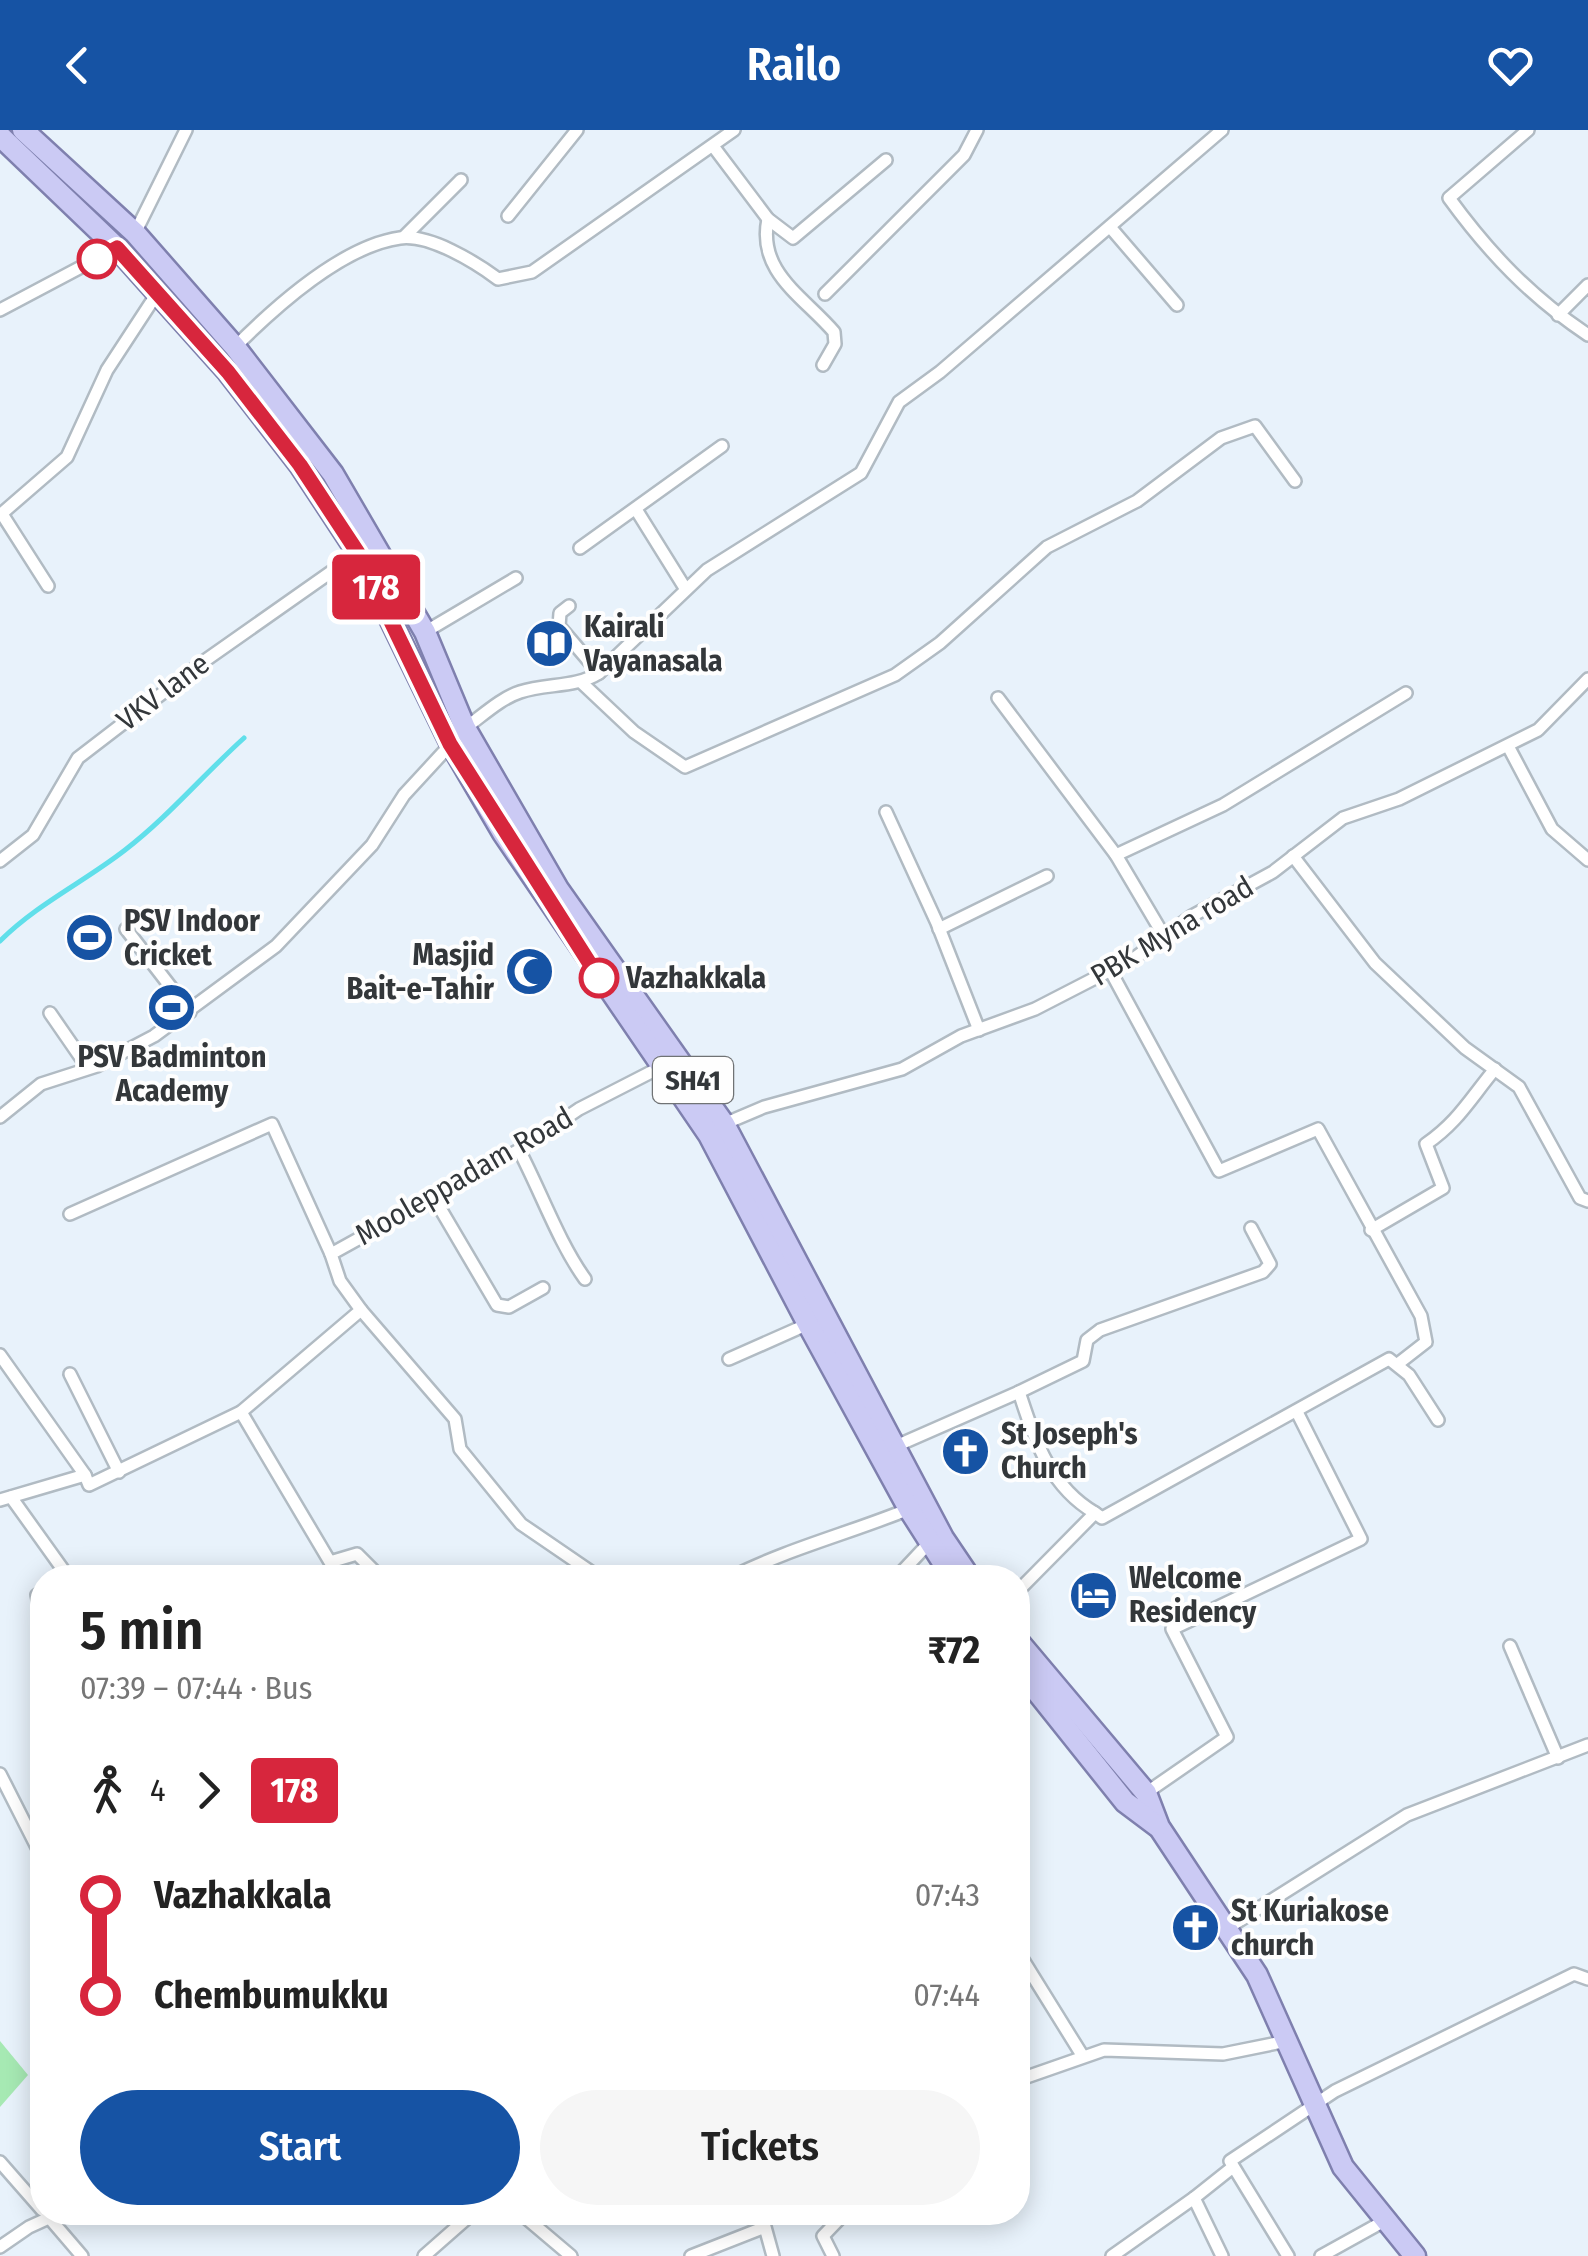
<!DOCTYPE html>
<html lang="en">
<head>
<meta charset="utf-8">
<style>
  :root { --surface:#fff; --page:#f6f6f6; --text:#222; --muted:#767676; --accent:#1653a4 }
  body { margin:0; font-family:"Fira Sans Condensed",sans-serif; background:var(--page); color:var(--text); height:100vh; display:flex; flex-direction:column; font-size:38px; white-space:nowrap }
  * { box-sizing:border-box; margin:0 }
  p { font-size:32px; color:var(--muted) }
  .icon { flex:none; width:55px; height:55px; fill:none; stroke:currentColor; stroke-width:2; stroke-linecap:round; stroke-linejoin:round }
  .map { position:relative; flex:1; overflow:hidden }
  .details { position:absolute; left:30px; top:1435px; width:1000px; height:660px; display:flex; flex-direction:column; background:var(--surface); border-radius:40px; box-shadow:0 5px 25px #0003 }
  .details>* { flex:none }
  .badge { padding:0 20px; border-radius:8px; font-size:35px; line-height:65px }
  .map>.badge { position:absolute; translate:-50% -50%; box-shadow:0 0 0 5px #fff }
  .legs { display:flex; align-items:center; gap:15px; height:110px; padding:0 50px; font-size:32px }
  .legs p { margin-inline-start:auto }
  .head { display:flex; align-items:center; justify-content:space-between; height:170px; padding:0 50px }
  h1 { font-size:55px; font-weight:600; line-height:75px }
  .action { display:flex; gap:20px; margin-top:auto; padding:20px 50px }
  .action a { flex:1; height:115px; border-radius:60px; background:var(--accent); color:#fff; font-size:40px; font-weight:600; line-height:115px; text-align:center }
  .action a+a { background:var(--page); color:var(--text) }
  ul { padding:0 50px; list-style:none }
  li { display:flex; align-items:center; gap:35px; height:100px; font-size:38px }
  li i { display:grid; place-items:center; width:15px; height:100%; margin:0 12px; background:currentColor }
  li i::after { content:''; width:25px; height:25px; margin:-12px; border:8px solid; border-radius:50%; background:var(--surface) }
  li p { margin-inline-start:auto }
  li:first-child i { background:linear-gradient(#0000 50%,currentColor 0) }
  li:last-child i { background:linear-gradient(currentColor 50%,#0000 0) }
  header { display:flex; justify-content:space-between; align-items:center; height:130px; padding:0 50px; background:var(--accent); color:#fff; font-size:45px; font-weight:600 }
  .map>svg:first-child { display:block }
</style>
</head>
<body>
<header><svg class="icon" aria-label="back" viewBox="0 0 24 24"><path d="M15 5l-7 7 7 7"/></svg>Railo<svg class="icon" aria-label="heart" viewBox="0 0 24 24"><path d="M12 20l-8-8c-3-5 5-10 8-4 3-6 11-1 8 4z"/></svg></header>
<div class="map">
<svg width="1588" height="2126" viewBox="0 0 1588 2126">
  <rect width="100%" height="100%" fill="#e8f2fb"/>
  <path fill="#a6e9b3" d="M0,1911L28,1945L0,1977Z"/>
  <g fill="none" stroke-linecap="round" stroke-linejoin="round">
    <path stroke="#60dfea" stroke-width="5" d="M0,811C37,774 84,752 125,720C168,687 204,644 244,608"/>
    <defs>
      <g id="minor">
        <path d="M1528,0L1449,68C1489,123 1531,167 1588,205"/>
        <path d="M713,16L768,89L793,108L886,30"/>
        <path d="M508,86L577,0"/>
        <path d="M768,89C757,142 803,166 834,202L835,214L823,235"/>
        <path d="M1110,97L1177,175"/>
        <path d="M135,103L186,0"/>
        <path d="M404,107L461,50"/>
        <path d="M825,164L964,25L977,0"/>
        <path d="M0,180L117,118"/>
        <path d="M1558,185L1588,155"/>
        <path d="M235,217C275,177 343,116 400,108C430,104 475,132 498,149L532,142L734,0"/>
        <path d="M637,381L685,458"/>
        <path d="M2,384L48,456"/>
        <path d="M0,385L67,327L107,240L158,162"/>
        <path d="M580,418L722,316"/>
        <path d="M569,476L560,483L559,496L599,543"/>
        <path d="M425,502L516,448"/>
        <path d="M582,553L634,602L685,637L895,545L940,513L1047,417L1137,371L1221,308L1255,296L1295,351"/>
        <path d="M998,568L1116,725L1164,806"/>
        <path d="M465,598C482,586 501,568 520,562C547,553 575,558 599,543L707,440L861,343L899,272L940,242L1222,0"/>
        <path d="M1508,616L1552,699L1588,730"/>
        <path d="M886,682L937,793L979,900"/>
        <path d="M1116,725L1223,675L1406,563"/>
        <path d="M1293,726L1375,833L1465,918L1519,957L1580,1068L1588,1071"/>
        <path d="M0,731L33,705L78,628L203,532L358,423"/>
        <path d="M126,799L190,882"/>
        <path d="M939,799L1047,746"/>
        <path d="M1110,840L1219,1041L1318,999L1421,1186L1426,1212L1399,1233"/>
        <path d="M50,883L88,938"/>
        <path d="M0,987L41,954L97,936L154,906L276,816L372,715L404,665L451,614"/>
        <path d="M724,994L764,977L902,939L961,906L1035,879L1136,827L1192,786L1273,742L1343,688L1399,669L1538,600L1588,549"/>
        <path d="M519,1020C541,1062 559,1113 585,1149"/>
        <path d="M434,1068L497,1175L509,1177L543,1158"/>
        <path d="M70,1084L272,994L331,1124"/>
        <path d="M1371,1100L1443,1058L1426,1014C1458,992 1470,969 1495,939"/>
        <path d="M361,1180L455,1289L460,1319L521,1394L600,1448"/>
        <path d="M0,1225L85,1345"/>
        <path d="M729,1229L808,1194"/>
        <path d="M70,1244L119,1342"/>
        <path d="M241,1282L330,1432L357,1424L381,1448"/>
        <path d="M896,1316L1019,1262"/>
        <path d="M11,1367L69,1448"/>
        <path d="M0,1370L85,1345L89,1355L241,1282L361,1180L340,1151L331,1124L519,1020L579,979L659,938"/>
        <path d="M1095,1383C1049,1356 1035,1310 1019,1262L1083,1231L1087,1210L1100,1200L1263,1142L1270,1134L1251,1098"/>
        <path d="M730,1448C787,1419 850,1403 909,1379"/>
        <path d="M896,1448L929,1413"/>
        <path d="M1018,1461L1095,1383L1102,1388L1389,1229L1409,1245L1438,1290"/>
        <path d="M42,1462L37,1465L42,1487"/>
        <path d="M1510,1516L1558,1628"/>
        <path d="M0,1644L42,1727"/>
        <path d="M1146,1663L1227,1607L1172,1499L1361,1409L1297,1282"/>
        <path d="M1226,1799L1407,1685L1588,1615"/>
        <path d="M1018,1822L1082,1925"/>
        <path d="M1018,1950L1104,1920L1223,1924L1287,1911"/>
        <path d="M0,2032L42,2080"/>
        <path d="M1194,2068L1233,2037"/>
        <path d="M519,2082L571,2126"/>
        <path d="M46,2084L82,2126"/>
        <path d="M0,2117L29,2097L62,2082"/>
        <path d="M424,2126L474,2082"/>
        <path d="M691,2126L765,2097L773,2126"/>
        <path d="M833,2126L823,2106L846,2082"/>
        <path d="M1112,2126L1194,2068L1222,2126"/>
        <path d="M1288,2126L1230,2031L1335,1961L1574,1844L1588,1849"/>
        <path d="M1321,2126L1386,2090"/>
      </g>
      <g id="primary">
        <path d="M23,0L135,103L235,217L333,344L425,502L465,598L558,759L724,994L943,1408L970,1448"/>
        <path d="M0,6L117,118L228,242L300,335L358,423L451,614L503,703L709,1005L808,1194L909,1379L953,1448"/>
        <path d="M1018,1511L1146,1663L1159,1697L1257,1845L1343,2037L1415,2126"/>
        <path d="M1018,1538L1125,1672L1157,1696"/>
      </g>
    </defs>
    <use href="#minor" stroke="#b1bbc3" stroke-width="16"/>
    <use href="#primary" stroke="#7f80ae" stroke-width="25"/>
    <use href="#minor" stroke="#fff" stroke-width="11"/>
    <use href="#primary" stroke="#cbcaf4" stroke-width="20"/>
  </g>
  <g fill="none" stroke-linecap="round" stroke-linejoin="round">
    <defs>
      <path id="line-1" d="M97,129L117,118L228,242L300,335L358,423L450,614L599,848"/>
    </defs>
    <use href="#line-1" stroke="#fff" stroke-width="22"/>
    <use href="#line-1" stroke="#d7263d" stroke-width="15"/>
  </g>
  <defs>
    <symbol id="library-disc" viewBox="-11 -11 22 22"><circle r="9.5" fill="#1653a4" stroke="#fefefe"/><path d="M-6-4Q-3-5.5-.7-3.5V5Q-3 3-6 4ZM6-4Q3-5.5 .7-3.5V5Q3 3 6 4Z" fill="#fff"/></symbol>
    <symbol id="stadium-disc" viewBox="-11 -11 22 22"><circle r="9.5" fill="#1653a4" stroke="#fefefe"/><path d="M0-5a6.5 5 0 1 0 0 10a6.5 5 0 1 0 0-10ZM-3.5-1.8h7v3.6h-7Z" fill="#fff"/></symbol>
    <symbol id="mosque-disc" viewBox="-11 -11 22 22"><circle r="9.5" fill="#1653a4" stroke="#fefefe"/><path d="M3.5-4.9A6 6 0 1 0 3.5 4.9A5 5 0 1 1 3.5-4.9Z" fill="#fff"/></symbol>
    <symbol id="church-disc" viewBox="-11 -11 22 22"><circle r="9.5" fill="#1653a4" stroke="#fefefe"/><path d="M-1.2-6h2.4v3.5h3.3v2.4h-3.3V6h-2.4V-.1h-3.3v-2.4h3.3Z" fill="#fff"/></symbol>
    <symbol id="hotel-disc" viewBox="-11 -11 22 22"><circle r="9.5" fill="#1653a4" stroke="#fefefe"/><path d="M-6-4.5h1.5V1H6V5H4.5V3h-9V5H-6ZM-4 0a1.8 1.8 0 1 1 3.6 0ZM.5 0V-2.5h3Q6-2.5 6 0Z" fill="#fff"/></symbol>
  </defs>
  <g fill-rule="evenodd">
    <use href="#library-disc" x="522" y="486" width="55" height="55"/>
    <use href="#stadium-disc" x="62" y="780" width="55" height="55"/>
    <use href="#mosque-disc" x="502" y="814" width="55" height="55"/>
    <use href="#stadium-disc" x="144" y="850" width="55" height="55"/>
    <use href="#church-disc" x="938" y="1294" width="55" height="55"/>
    <use href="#hotel-disc" x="1066" y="1438" width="55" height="55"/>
    <use href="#church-disc" x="1168" y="1770" width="55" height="55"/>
  </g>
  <g fill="#fff" stroke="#d7263d" stroke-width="5">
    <circle cx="97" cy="129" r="18"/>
    <circle cx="599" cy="848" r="18"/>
  </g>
  <g text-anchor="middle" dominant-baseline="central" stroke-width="8" stroke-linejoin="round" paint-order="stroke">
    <rect fill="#fefefe" stroke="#707375" stroke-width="2.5" x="653" y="927" width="80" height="46" rx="8"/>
    <g font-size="28" font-weight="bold" fill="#33373a">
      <text x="693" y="950">SH41</text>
    </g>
    <g font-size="30" font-weight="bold" fill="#33373a" stroke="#fefefe" text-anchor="start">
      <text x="584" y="497">Kairali<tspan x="584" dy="34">Vayanasala</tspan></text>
      <text x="124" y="791">PSV Indoor<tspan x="124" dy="34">Cricket</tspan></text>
      <text x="494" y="825" text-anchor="end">Masjid<tspan x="494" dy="34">Bait-e-Tahir</tspan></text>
      <text x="172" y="927" text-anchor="middle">PSV Badminton<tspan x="172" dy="34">Academy</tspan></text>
      <text x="1001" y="1304">St Joseph's<tspan x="1001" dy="34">Church</tspan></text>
      <text x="1129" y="1448">Welcome<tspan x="1129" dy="34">Residency</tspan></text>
      <text x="1231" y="1781">St Kuriakose<tspan x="1231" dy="34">church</tspan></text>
    </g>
    <g font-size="30" fill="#33373a" stroke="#fefefe">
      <text transform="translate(163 562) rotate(-37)">VKV lane</text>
      <text transform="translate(1172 801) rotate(-31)">PBK Myna road</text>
      <text transform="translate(464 1046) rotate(-30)">Mooleppadam Road</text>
    </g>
    <g font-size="30" font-weight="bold" fill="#33373a" stroke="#fefefe" text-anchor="start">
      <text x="626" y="848">Vazhakkala</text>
    </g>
  </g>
</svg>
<b class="badge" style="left:376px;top:457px;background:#d7263d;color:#fff">178</b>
<section class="details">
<div class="head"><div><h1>5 min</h1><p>07:39 – 07:44 · Bus</p></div><b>₹72</b></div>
<div class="legs"><svg class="icon" aria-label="walk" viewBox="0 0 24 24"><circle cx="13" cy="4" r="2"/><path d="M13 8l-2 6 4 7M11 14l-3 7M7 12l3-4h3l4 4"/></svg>4<svg class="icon" aria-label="forward" viewBox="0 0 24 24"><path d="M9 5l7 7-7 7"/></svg><b class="badge" style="background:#d7263d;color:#fff">178</b></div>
<ul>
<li><i style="color:#d7263d"></i><b>Vazhakkala</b><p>07:43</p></li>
<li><i style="color:#d7263d"></i><b>Chembumukku</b><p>07:44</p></li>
</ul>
<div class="action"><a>Start</a><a>Tickets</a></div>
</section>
</div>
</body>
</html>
